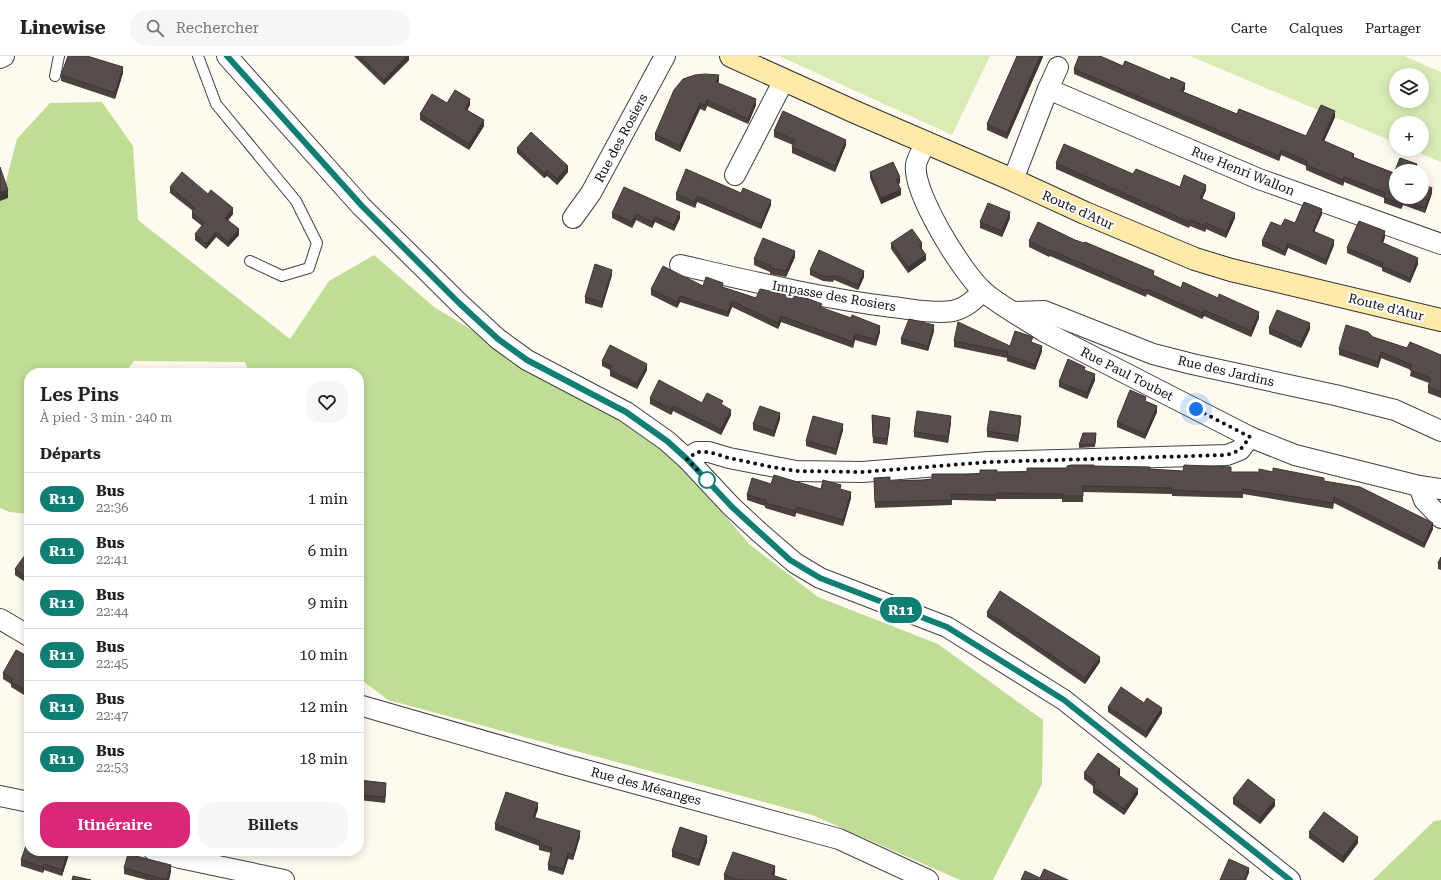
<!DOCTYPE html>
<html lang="fr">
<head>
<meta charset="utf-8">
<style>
  :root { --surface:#fff; --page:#f6f6f6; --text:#222; --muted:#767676; --line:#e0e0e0; --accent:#db2777 }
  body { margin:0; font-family:"Roboto Serif",serif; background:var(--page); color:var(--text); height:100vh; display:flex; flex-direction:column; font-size:15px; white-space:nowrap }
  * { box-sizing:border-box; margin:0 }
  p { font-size:13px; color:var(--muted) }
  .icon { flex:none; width:22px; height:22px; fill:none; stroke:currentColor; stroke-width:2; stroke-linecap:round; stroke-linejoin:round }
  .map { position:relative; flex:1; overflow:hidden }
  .sheet { position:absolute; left:24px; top:312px; width:340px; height:488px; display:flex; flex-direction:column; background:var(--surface); border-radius:16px; box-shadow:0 2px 10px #0003 }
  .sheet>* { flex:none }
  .badge { padding:0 8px; border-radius:13px; font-size:14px; line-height:26px }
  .buttons { position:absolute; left:1389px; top:12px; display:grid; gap:8px }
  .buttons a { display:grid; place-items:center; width:40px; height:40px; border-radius:50%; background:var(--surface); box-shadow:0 2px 10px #0003; font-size:20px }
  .you { position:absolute; width:20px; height:20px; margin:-10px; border:3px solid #fff; border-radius:50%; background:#1a73e8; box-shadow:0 0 0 6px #1a73e833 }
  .map>.badge { position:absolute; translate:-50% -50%; box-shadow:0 0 0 2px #fff }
  h2 { padding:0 16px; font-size:15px; line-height:36px }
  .round { display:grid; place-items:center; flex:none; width:42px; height:42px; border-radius:16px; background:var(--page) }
  .head { display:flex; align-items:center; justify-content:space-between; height:68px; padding:0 16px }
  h1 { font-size:19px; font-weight:600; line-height:30px }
  .primary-button { display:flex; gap:8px; margin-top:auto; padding:8px 16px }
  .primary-button a { flex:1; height:46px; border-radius:16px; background:var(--accent); color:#fff; font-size:16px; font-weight:600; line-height:46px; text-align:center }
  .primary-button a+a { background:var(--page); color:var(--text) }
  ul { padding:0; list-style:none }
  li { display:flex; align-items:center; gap:12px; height:52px; padding:0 16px; border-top:1px solid var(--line) }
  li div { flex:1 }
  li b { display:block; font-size:15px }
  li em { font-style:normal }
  li .badge { min-width:44px; font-weight:700; text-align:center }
  header { display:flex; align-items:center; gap:24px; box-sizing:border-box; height:56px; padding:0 20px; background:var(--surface); border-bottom:1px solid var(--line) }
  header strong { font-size:19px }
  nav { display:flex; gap:22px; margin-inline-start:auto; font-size:14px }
  .search { width:280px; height:36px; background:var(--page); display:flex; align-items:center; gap:10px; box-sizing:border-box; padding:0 14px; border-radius:16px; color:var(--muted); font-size:15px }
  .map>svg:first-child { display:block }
</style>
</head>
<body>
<header>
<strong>Linewise</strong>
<div class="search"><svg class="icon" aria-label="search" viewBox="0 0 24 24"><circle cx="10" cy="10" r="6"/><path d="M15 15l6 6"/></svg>Rechercher</div>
<nav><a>Carte</a><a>Calques</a><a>Partager</a></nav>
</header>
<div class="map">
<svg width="1441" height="824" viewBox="0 0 1441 824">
  <rect width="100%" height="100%" fill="#fffaef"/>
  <g fill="#daecb6" fill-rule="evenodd">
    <path d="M779,0H990L952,79Z"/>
    <path d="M1190,0H1404L1441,16V106L1410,93H1422V67H1396V87ZM1396,19H1422V45H1396Z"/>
  </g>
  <g fill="#c0dd95">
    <path d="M102,46L133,90L138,164L290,283L329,225L374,199L434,251L536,313L611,352L671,396L749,488L818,541L938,588L1043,664L1042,728L993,824H960L812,759L388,644L359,622V317H249L245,306L134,305L125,317H29V458L9,456L0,452V130L6,125L17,83L50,47Z"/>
    <path d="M1441,764V824H1373L1434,765Z"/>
  </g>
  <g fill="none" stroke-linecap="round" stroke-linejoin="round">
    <defs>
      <g id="lane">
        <path d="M198,0L216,48L296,145L317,187L309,212L282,220L250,205"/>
        <path d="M55,20L59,0"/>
      </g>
      <g id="street">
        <path d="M227,0L361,150L459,247L498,283L527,304L626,356L667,385L687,403L732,451L759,476L795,507L820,522L947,571L1064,644L1290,824"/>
        <path d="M0,2L4,0"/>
        <path d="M1048,33L1058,11"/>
        <path d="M926,86C923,93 917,102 916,109C912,136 963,218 984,236C1002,251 1025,263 1045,276L1250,381L1295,399L1419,430L1441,433"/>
        <path d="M735,119L784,24"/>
        <path d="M1013,124L1048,33L1259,123L1441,188"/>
        <path d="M573,162L591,137L665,0"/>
        <path d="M680,209C750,225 820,242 892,251C912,253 933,258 953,255C966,252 974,244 983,235"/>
        <path d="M1013,256L1044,255L1153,298L1192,308L1335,339L1395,354L1441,375"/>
        <path d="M687,403L697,396H709L729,402L796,415L862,416L989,406L1227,399L1240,394L1250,381"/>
        <path d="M1419,430L1424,444L1441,462"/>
        <path d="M0,563L29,580"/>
        <path d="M359,649L567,709L839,783L928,824"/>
        <path d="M0,740L29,746"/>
        <path d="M154,795L180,802L284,824"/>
      </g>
      <path id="secondary" d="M731,0L855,56L1013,124L1085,157L1195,203L1231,214L1441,264"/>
    </defs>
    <use href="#lane" stroke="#414141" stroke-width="12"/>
    <use href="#street" stroke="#414141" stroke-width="22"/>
    <use href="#secondary" stroke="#303030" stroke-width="24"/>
    <use href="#lane" stroke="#fff" stroke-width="10"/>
    <use href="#street" stroke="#fff" stroke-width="20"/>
    <use href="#secondary" stroke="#ffeaaa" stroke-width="22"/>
  </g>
  <g fill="#4b4240">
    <path d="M354,0H409V4L384,29Z"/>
    <path d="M1043,0L1007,83L987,74V68Z"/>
    <path d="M1079,0H1100L1123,10L1125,5L1170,24L1171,21L1185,27V33L1183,36L1237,58L1239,53L1306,80L1321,49L1335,55V61L1324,85L1354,98V101L1394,117L1400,102L1417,108L1416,115H1396V141H1422V128L1432,132V137L1425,157L1403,149L1401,153L1384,147V142L1344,126L1343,130L1306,114V110L1281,99L1279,105L1074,18V13Z"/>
    <path d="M123,17L115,43L61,25V19Z"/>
    <path d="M719,25L718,27L756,49L748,68L707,50L705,55L700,53L680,96L655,84V78Z"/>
    <path d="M447,47L470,49L467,54L484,70L469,94L420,64V58Z"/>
    <path d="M774,75L846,89L835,116L792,97V91L793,89L774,81Z"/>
    <path d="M517,92L568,116L557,129L547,120L544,122L517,97Z"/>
    <path d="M1056,107L1133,118L1180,131L1206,134L1202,143L1235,162L1226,182L1206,173L1205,176L1190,170L1189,172L1056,113Z"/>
    <path d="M870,116L900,127L898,128L901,139L881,148L870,122Z"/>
    <path d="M170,131L233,158L228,164L239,179L228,191L216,181L206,193L195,184V178L202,170L192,162V156L193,155L170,137Z"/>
    <path d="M676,138L771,149L761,173L697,146L695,152L676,144Z"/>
    <path d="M612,157L680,162L674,175L655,166L652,172L636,164L632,172L612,162Z"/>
    <path d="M1322,158L1314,175L1334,189L1326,209L1288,192L1285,200L1262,190V185L1281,170L1295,167Z"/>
    <path d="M1010,162L1002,181L980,172V166Z"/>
    <path d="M1385,181L1383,187L1418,208L1410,227L1382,215V212L1347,197V192Z"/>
    <path d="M1075,184L1181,232L1259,262L1251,281L1204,260L1202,263L1147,238L1146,241L1050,200L1049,201L1029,191V185Z"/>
    <path d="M891,187L922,193L926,204L908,217L891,193Z"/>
    <path d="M795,201L786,221L770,218V216L754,209V203Z"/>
    <path d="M810,214L864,221L858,234L834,224L833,226L823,225L810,219Z"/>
    <path d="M612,219L602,252L585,247V241Z"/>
    <path d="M703,230L723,231L756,242L822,252L880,276L876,290L855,284L853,292L781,266L778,273L732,251L728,261L680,246L677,252L651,239V233Z"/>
    <path d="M1269,272L1310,273L1301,292L1269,278Z"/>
    <path d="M934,275L928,295L901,288V283Z"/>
    <path d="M1373,281L1407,292L1441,299V342L1428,337V331L1429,327L1410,320L1411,314L1381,302L1378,312L1339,299V293Z"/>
    <path d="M954,285L1010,290L1033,287L1042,295L1035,314L1007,305V302L954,291Z"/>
    <path d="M602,305L647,314L637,333L610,320V314L602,310Z"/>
    <path d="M1085,314L1095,324L1087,343L1059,331V326Z"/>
    <path d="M650,342L702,347L723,349L731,359L721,379L673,355L671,359L650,348Z"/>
    <path d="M1146,346L1157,356L1145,383L1117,371V366Z"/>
    <path d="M872,359L890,368L887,389L873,387Z"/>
    <path d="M780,363L774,381L753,374V368Z"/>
    <path d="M1021,365L1018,386L987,381V375Z"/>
    <path d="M951,366L948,387L914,381V376Z"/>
    <path d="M843,374L836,399L806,390V385Z"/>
    <path d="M1096,377L1095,391L1079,392V389Z"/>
    <path d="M1093,410L1183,415L1231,416L1324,425L1433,473L1424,492L1334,447L1333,453L1243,438V442L1209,441L1172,440V438L1083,436V446H1062V443H996V445L952,444V449L875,452L874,422L890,425L922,424L980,418L997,416H1027L1067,412Z"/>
    <path d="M771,428L821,433L841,434L851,442L843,470L796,457L795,461L765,452V450L747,444V439Z"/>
    <path d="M29,501V553H25V547L28,528L15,519V513Z"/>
    <path d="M1441,501V514L1438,513V507Z"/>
    <path d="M987,556L1100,606L1085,628L987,561Z"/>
    <path d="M29,601V642L11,631V628L3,623V617Z"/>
    <path d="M1144,647L1162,657L1146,682L1108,656V651Z"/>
    <path d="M1084,717L1120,719V720L1138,738L1124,759L1093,737V730L1084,723Z"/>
    <path d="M359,724L386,732L385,747L359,744Z"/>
    <path d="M1233,742L1275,750L1260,768L1233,748Z"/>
    <path d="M538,753L535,762L580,781L573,804L568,803L563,819L548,814V809L551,797L539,794V790L495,774V768Z"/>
    <path d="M1309,776L1358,787L1343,807L1309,782Z"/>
    <path d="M707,786L699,810L672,801V795Z"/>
    <path d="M70,795L62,820L44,814L43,817L21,810V804Z"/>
    <path d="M124,812L171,815L169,824H147L124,818Z"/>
    <path d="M775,816L774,820L787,824H724V819Z"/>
  </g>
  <g fill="#3d3634">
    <path d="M407,0H409V4L384,29V24Z"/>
    <path d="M1040,0H1043V1L1007,83V77Z"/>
    <path d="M123,11V17L115,43V37Z"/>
    <path d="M719,19V25L716,32V26Z"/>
    <path d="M1185,27V33L1181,40V35Z"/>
    <path d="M470,43V49L465,59V53Z"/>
    <path d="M756,43V49L748,68V63Z"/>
    <path d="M707,44V50L705,55V49Z"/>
    <path d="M700,47V53L680,96V90Z"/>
    <path d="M1335,55V61L1322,90V84Z"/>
    <path d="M484,64V70L469,94V88Z"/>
    <path d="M846,84V89L835,116V110Z"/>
    <path d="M1281,94V99L1279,105V100Z"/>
    <path d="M1417,108V114L1416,115H1414Z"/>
    <path d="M568,110V116L557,129V123Z"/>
    <path d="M547,114V120L544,122V117Z"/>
    <path d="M900,121V127L896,129V123Z"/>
    <path d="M1344,121V126L1343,130V124Z"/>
    <path d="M1206,129V134L1200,148V142Z"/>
    <path d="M1432,132V137L1425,157V152Z"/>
    <path d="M8,134V142L0,145V136Z"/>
    <path d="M901,134V139L881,148V142Z"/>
    <path d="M697,140V146L695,152V146Z"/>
    <path d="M1403,143V149L1401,153V148Z"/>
    <path d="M771,144V149L761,173V168Z"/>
    <path d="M233,152V158L225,168V162Z"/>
    <path d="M1322,153V158L1313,179V175Z"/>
    <path d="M680,156V162L674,175V169Z"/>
    <path d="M1010,156V162L1002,181V175Z"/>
    <path d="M1235,157V162L1226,182V176Z"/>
    <path d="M636,158V164L632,172V166Z"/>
    <path d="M655,161V166L652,172V166Z"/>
    <path d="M1206,167V173L1205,176V170Z"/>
    <path d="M239,173V179L228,191V186Z"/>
    <path d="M1385,175V181L1381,192V186Z"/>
    <path d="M216,176V181L206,193V188Z"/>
    <path d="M1334,184V189L1326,209V204Z"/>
    <path d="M922,187V193L919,195V189Z"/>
    <path d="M1288,187V192L1285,200V195Z"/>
    <path d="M795,195V201L786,221V215Z"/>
    <path d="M926,199V204L908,217V211Z"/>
    <path d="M1418,202V208L1410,227V222Z"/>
    <path d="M612,214V219L602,252V246Z"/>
    <path d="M864,215V221L858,234V229Z"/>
    <path d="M680,240V246L677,252V246Z"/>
    <path d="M732,245V251L728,261V256Z"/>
    <path d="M1204,254V260L1202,263V257Z"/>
    <path d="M1259,256V262L1251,281V275Z"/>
    <path d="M781,260V266L778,273V267Z"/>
    <path d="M1310,267V273L1301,292V287Z"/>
    <path d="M934,269V275L928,295V290Z"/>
    <path d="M880,270V276L876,290V284Z"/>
    <path d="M855,278V284L853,292V286Z"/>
    <path d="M1042,290V295L1035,314V309Z"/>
    <path d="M1381,296V302L1378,312V306Z"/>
    <path d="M647,308V314L637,333V328Z"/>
    <path d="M1095,318V324L1087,343V337Z"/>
    <path d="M673,350V355L671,359V353Z"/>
    <path d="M1157,350V356L1145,383V378Z"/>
    <path d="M731,354V359L721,379V373Z"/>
    <path d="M780,357V363L774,381V375Z"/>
    <path d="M951,360V366L948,387V381Z"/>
    <path d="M1021,360V365L1018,386V380Z"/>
    <path d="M890,362V368L887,389V383Z"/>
    <path d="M843,368V374L836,399V393Z"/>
    <path d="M851,436V442L843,470V464Z"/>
    <path d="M796,451V457L795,461V455Z"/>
    <path d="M1433,467V473L1424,492V487Z"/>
    <path d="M1100,601V606L1085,628V622Z"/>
    <path d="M1162,652V657L1146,682V676Z"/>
    <path d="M1120,713V719L1117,724V718Z"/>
    <path d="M386,727V732L385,747V741Z"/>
    <path d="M1138,733V738L1124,759V753Z"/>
    <path d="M1275,744V750L1260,768V762Z"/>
    <path d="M538,747V753L533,767V761Z"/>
    <path d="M580,775V781L573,804V799Z"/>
    <path d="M707,780V786L699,810V804Z"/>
    <path d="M1358,781V787L1343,807V801Z"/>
    <path d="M68,795H70L62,820V814Z"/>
    <path d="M568,797V803L563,819V813Z"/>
    <path d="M44,808V814L43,817V811Z"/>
    <path d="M171,809V815L169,824H167Z"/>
    <path d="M775,810V816L773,824L772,819Z"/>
    <path d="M1249,812V817L1246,824H1244Z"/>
  </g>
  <g fill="#574d4a" stroke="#3d3634">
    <path d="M68,0H87L123,11L115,37L61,19Z"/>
    <path d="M360,0H407L384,24Z"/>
    <path d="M1017,0H1040L1007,77L987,68Z"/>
    <path d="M1079,0H1100L1123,10L1125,5L1170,24L1171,21L1185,27L1181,35L1237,58L1239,53L1306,80L1321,49L1335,55L1322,84L1354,98L1352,101L1394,117L1400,102L1417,108L1414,115H1396V141H1422V128L1432,132L1425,152L1403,143L1401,148L1384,141L1386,137L1344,121L1343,124L1306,109L1307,105L1281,94L1279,100L1074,13Z"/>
    <path d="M705,18L719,19L716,26L756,43L748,63L707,44L705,49L700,47L680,90L655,78L674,34L683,23L695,19Z"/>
    <path d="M455,34L470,43L465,53L484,64L469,88L420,58L432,38L447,47Z"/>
    <path d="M783,55L846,84L835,110L792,91L795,84L774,75Z"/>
    <path d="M531,76L568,110L557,123L547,114L544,117L517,92Z"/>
    <path d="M1064,88L1133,118L1136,113L1180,131L1184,119L1206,129L1200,142L1235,157L1226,176L1206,167L1205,170L1190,164L1189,166L1056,107Z"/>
    <path d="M893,106L900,121L896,123L901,134L881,142L870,116Z"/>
    <path d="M0,111L8,134L0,136Z"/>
    <path d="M686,113L741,137L743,132L771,144L761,168L697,140L695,146L676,138Z"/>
    <path d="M182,116L208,138L211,134L233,152L225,162L239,173L228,186L216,176L206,188L195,178L204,167L192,156L195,152L170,131Z"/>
    <path d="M624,131L680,156L674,169L655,161L652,166L636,158L632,166L612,157Z"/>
    <path d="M1304,146L1322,153L1313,175L1334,184L1326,204L1288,187L1285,195L1262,185L1271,166L1281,170L1285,163L1295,167Z"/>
    <path d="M988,147L1010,156L1002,175L980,166Z"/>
    <path d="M1359,165L1385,175L1381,186L1418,202L1410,222L1382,210L1383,207L1347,192Z"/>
    <path d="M1038,166L1075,184L1084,187L1085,186L1154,215L1153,219L1181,232L1183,226L1218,242L1219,238L1259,256L1251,275L1204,254L1202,257L1147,233L1146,235L1050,194L1049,195L1029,185Z"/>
    <path d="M912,173L922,187L919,189L926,199L908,211L891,187Z"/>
    <path d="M763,182L795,195L786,215L770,212L771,210L754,203Z"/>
    <path d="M819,194L864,215L858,229L834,219L833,221L823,220L810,214Z"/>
    <path d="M595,208L612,214L602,246L585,241Z"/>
    <path d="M663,210L703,230L706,221L723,227L722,231L756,242L760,233L809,243L822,248L820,251L851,262L852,259L880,270L876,284L855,278L853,286L781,260L778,267L732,245L728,256L680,240L677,246L651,233Z"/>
    <path d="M1277,254L1310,267L1301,287L1269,272Z"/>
    <path d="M909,263L934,269L928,290L901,283Z"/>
    <path d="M958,266L1010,290L1015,275L1033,281L1031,286L1042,290L1035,309L1007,299L1008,296L954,285Z"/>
    <path d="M1346,269L1368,276L1373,281L1407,292L1410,286L1441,299V336L1428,331L1431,322L1410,314L1412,309L1381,296L1378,306L1339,293Z"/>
    <path d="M610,289L647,308L637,328L610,314L612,310L602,305Z"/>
    <path d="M1068,303L1085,311L1084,314L1095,318L1087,337L1059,326Z"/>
    <path d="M659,324L702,347L707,337L723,345L721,348L731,354L721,373L673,350L671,353L650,342Z"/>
    <path d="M1130,334L1146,341L1145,345L1157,350L1145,378L1117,366Z"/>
    <path d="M760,350L780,357L774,375L753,368Z"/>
    <path d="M917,355L951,360L948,381L914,376Z"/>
    <path d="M990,355L1021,360L1018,380L987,375Z"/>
    <path d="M872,359L890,362L887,383L873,381Z"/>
    <path d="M813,360L843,368L836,393L806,385Z"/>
    <path d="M1083,377H1096L1095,388L1079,389Z"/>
    <path d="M1071,409H1094L1093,410L1150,411V413L1183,415L1184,409L1231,411V416H1259V413L1273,416V412L1324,422V425L1360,431L1433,467L1424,487L1334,441L1333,447L1243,433V436H1209L1172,434V432L1083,430V440H1062L1063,438L996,437V439L951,438L952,444L875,446L874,422L890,421V425L922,424L932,423V418H980V414H997V416H1027V412H1067V410Z"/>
    <path d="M774,419L821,433L823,424L841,429L840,433L851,436L843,464L796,451L795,455L765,447L766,444L747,439L752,422L771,428Z"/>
    <path d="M25,499L29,501V547H25L28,522L15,513Z"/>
    <path d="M1441,501V508L1438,507Z"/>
    <path d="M1000,535L1100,601L1085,622L987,556Z"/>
    <path d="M16,594L29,601V636L11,626L13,623L3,617Z"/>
    <path d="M1121,631L1144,647L1147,642L1162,652L1146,676L1108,651Z"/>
    <path d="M1098,697L1120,713L1117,718L1138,733L1124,753L1093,731L1096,726L1084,717Z"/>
    <path d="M1248,723L1275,744L1260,762L1233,742Z"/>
    <path d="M359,724L386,727L385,741L359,739Z"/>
    <path d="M506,736L538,747L533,761L580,775L573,799L568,797L563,813L548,809L552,792L539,788L540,785L495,768Z"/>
    <path d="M1324,756L1358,781L1343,801L1309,776Z"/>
    <path d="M680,771L707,780L699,804L672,795Z"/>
    <path d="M29,781V795H68L62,814L44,808L43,811L21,804Z"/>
    <path d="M733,796L775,810L772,819L787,824H738L724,819Z"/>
    <path d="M128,798L171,809L167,824L124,812Z"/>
    <path d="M1229,803L1249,812L1244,824H1220Z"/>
    <path d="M1044,813L1068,824H1021L1025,815L1040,822Z"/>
    <path d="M73,820L91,824H72Z"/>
  </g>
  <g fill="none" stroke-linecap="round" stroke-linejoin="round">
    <defs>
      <path id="line" d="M227,0L362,150L459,247L498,283L527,304L626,356L667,385L687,403L732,451L790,504L820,522L947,571L1064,644L1290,824"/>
    </defs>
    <use href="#line" stroke="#fff" stroke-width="9"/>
    <use href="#line" stroke="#107f73" stroke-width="6"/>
    <path stroke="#0e0e0e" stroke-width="4" stroke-dasharray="0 7.2" d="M707,424L687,403L697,396H709L729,402L771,411L796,415L862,416L989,406L1227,399L1240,394L1250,381L1196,353"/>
  </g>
  <circle fill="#fff" stroke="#107f73" stroke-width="2" cx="707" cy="424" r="8"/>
  <g text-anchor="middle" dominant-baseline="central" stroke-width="4" stroke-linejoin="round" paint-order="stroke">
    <g font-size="13" fill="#0e0e0e" stroke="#fff">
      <text transform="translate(621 82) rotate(-62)">Rue des Rosiers</text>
      <text transform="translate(1243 115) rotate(22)">Rue Henri Wallon</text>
      <text transform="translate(1078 154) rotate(24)">Route d'Atur</text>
      <text transform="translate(834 240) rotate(10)">Impasse des Rosiers</text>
      <text transform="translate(1386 251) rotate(14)">Route d'Atur</text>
      <text transform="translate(1226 315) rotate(13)">Rue des Jardins</text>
      <text transform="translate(1127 318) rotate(27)">Rue Paul Toubet</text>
      <text transform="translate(646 730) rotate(15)">Rue des Mésanges</text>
    </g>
  </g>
</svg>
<div class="buttons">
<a><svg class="icon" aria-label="layers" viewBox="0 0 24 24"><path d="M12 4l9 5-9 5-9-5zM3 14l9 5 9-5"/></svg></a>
<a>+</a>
<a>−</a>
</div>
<div class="you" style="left:1196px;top:353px"></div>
<b class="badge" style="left:901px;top:554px;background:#107f73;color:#fff">R11</b>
<section class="sheet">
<div class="head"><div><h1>Les Pins</h1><p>À pied · 3 min · 240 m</p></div><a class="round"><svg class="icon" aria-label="heart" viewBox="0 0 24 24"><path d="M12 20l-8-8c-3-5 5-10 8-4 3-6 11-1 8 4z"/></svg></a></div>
<h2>Départs</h2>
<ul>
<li><span class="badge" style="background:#107f73;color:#fff">R11</span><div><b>Bus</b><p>22:36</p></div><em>1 min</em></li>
<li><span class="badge" style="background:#107f73;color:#fff">R11</span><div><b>Bus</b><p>22:41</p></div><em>6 min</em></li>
<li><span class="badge" style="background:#107f73;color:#fff">R11</span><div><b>Bus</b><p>22:44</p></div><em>9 min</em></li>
<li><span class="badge" style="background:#107f73;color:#fff">R11</span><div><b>Bus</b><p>22:45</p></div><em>10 min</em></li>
<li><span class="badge" style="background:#107f73;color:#fff">R11</span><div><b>Bus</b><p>22:47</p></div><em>12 min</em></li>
<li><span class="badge" style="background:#107f73;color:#fff">R11</span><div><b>Bus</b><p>22:53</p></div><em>18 min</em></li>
</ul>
<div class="primary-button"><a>Itinéraire</a><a>Billets</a></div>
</section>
</div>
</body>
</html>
